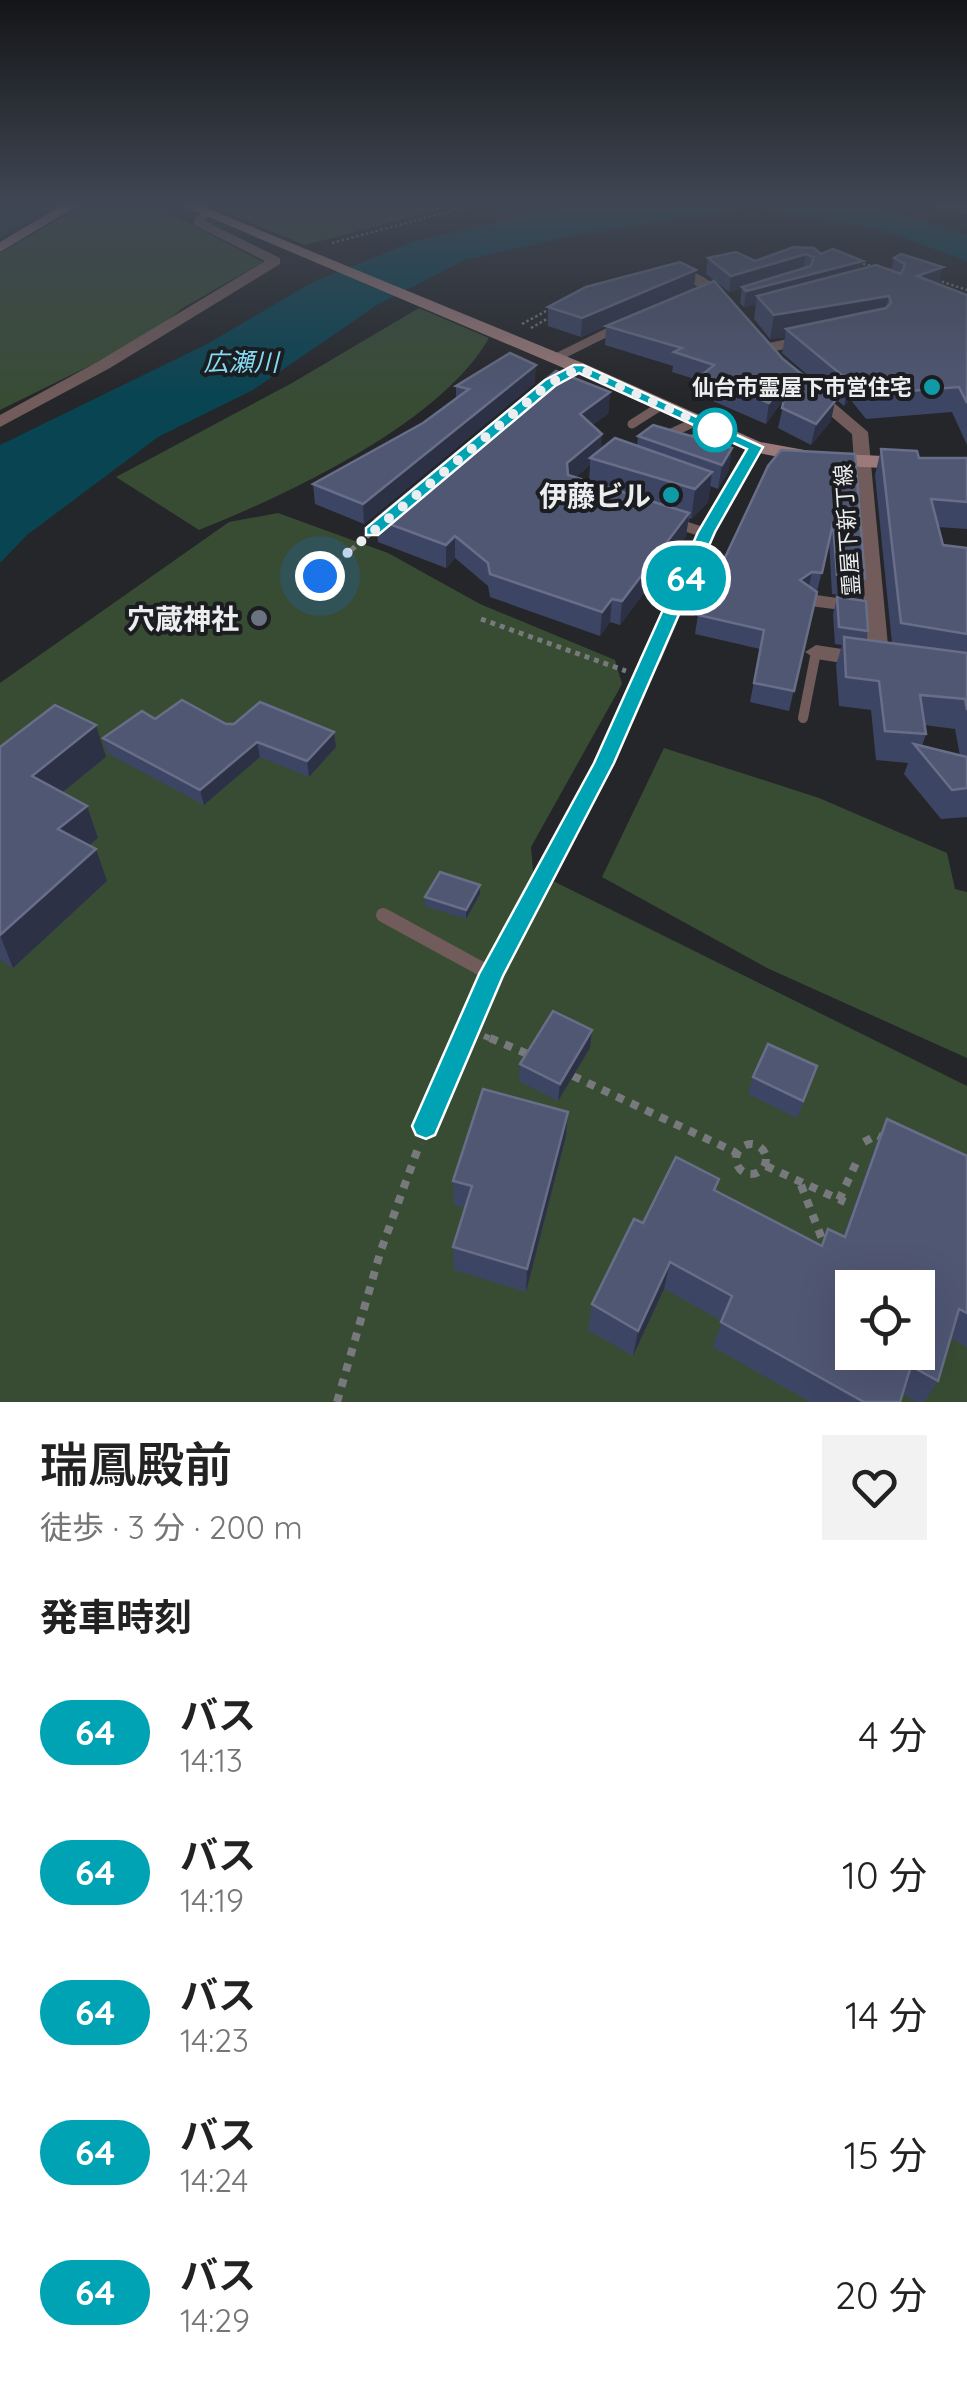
<!DOCTYPE html>
<html lang="ja">
<head>
<meta charset="utf-8">
<style>
  :root { --surface:#fff; --page:#f2f2f2; --text:#222; --muted:#767676 }
  body { margin:0; font-family:Quicksand,"Noto Sans JP",sans-serif; background:var(--page); color:var(--text); height:100vh; display:flex; flex-direction:column; font-size:38px; white-space:nowrap }
  * { box-sizing:border-box; margin:0 }
  p { font-size:32px; color:var(--muted) }
  .icon { flex:none; width:55px; height:55px; fill:none; stroke:currentColor; stroke-width:2; stroke-linecap:round; stroke-linejoin:round }
  .map { position:relative; height:1402px; overflow:hidden }
  .details { display:flex; flex-direction:column; background:var(--surface); flex:1 }
  .details>* { flex:none }
  .badge { padding:0 20px; border-radius:32px; font-size:35px; line-height:65px }
  .controls { position:absolute; left:835px; top:1270px; display:grid; gap:20px }
  .controls a { display:grid; place-items:center; width:100px; height:100px; border-radius:0px; background:var(--surface); box-shadow:0 10px 40px #0002; font-size:50px }
  .you { position:absolute; width:50px; height:50px; margin:-25px; border:8px solid #fff; border-radius:50%; background:#1a73e8; box-shadow:0 0 0 15px #1a73e833 }
  .map>.badge { position:absolute; translate:-50% -50%; box-shadow:0 0 0 5px #fff }
  h2 { padding:0 40px; font-size:38px; line-height:90px }
  .round { display:grid; place-items:center; flex:none; width:105px; height:105px; border-radius:0px; background:var(--page) }
  .overview { display:flex; align-items:center; justify-content:space-between; height:170px; padding:0 40px }
  h1 { font-size:48px; font-weight:600; line-height:75px }
  ul { padding:0; list-style:none }
  li { display:flex; align-items:center; gap:30px; height:140px; padding:0 40px }
  li div { flex:1 }
  li b { display:block; font-size:38px }
  li em { font-style:normal }
  li .badge { min-width:110px; font-weight:700; text-align:center }
  .map>svg:first-child { display:block }
</style>
</head>
<body>
<div class="map">
<svg width="967" height="1402" viewBox="0 0 967 1402">
  <rect width="100%" height="100%" fill="#252629"/>
  <g fill="#384c34" fill-rule="evenodd">
    <path d="M87,203H150L263,262L183,308L142,340L0,410V253Z"/>
    <path d="M202,203H465L305,245Z"/>
    <path d="M419,308L489,338C441,423 287,495 199,530L116,477L292,383Z"/>
    <path d="M278,513L388,553L480,604L615,660L622,684L531,847L533,871L967,1086V1402H0V683L229,522ZM852,1288H918V1352H852Z"/>
    <path d="M664,748L819,798L947,853L955,889L967,892V1058L767,968L602,877Z"/>
  </g>
  <path fill="#084452" d="M616,203H862L967,235V261L882,230L753,207L579,234L465,260L377,305L253,390L158,437L27,535L0,563V445L207,344L313,282L415,241L560,209Z"/>
  <g fill="none" stroke-linecap="round" stroke-linejoin="round">
    <g stroke="#78797c" stroke-width="2.5" stroke-dasharray="2.5 2.5" stroke-linecap="butt">
      <path d="M332,243L480,203"/>
      <path d="M858,263L897,271"/>
      <path d="M937,280L967,290"/>
      <path d="M522,324L546,311"/>
      <path d="M531,328L552,316"/>
    </g>
    <g stroke="#78797c" stroke-width="5" stroke-dasharray="5 5" stroke-linecap="butt">
      <path d="M321,576L372,532"/>
      <path d="M481,619L626,671"/>
    </g>
    <path stroke="#78797c" stroke-width="6" stroke-dasharray="6 6" stroke-linecap="butt" d="M484,1036L496,1041"/>
    <g stroke="#78797c" stroke-width="8" stroke-dasharray="8 8" stroke-linecap="butt">
      <path d="M490,1038L530,1055"/>
      <path d="M573,1076L735,1152"/>
      <path d="M864,1142L877,1135L883,1138"/>
      <circle cx="751" cy="1159" r="15"/>
      <path d="M766,1166L845,1202"/>
      <path d="M801,1185L824,1244"/>
      <path d="M839,1200L857,1161"/>
      <path d="M337,1402L381,1250L420,1143"/>
    </g>
    <path stroke="#715c5b" stroke-width="6" d="M773,347L798,342"/>
    <g stroke="#715c5b" stroke-width="9">
      <path d="M763,349L786,344"/>
      <path d="M632,424L662,405"/>
      <path d="M667,435L697,421"/>
      <path d="M684,443L713,429"/>
      <path d="M674,523L686,527"/>
    </g>
    <g stroke="#715c5b" stroke-width="10">
      <path d="M678,524L706,533"/>
      <path d="M803,718L816,652"/>
      <path d="M608,754L650,660"/>
    </g>
    <g stroke="#715c5b" stroke-width="14">
      <path d="M383,915L491,974"/>
      <path d="M462,1041L491,974L609,751"/>
    </g>
    <path stroke="#715c5b" stroke-width="16" d="M426,1126L463,1038"/>
    <g fill="#715c5b" fill-rule="evenodd">
      <path d="M205,209L211,213L205,221L280,258V264L110,368L0,427V415L99,361L265,261L194,225V219Z"/>
      <path d="M674,268C697,268 722,288 736,305L724,308L713,295L674,274Z"/>
      <path d="M627,318L639,321L559,361L546,358Z"/>
      <path d="M807,390H819L868,432L889,656L900,663L897,668L889,670L816,659L805,652L816,645L868,653L865,613L810,606L800,600L810,594L864,602L852,434L807,396Z"/>
      <path d="M755,442L763,447L715,533L661,660L658,665H642L639,660L697,533L747,447Z"/>
    </g>
    <g fill="#9b7a79" fill-rule="evenodd">
      <path d="M66,203H82L0,252V242Z"/>
      <path d="M176,203H194L585,364L760,442L821,453L967,460V472L821,465L748,451L573,372Z"/>
    </g>
  </g>
  <g fill="#3d4564" fill-rule="evenodd">
    <path d="M917,203H967V215Z"/>
    <path d="M794,247L821,254L861,269L891,270L894,258L943,267L938,284L967,295V445L952,412L866,419L850,399L844,406L782,353L785,337L770,339L754,319L756,304L744,307L740,303L742,288L729,292L706,274L708,258L755,261Z"/>
    <path d="M714,281L831,421L811,445L778,428L785,397L766,424L699,395L701,381L672,372L673,366L605,345L606,326L581,337L548,326V307L694,289L607,326Z"/>
    <path d="M535,383L364,524L315,504L313,484L423,423L456,399V386Z"/>
    <path d="M610,392L608,414L592,425L601,449L637,446L638,436L732,448L728,472L718,489L710,486L708,502L691,519L689,518L686,536L620,625L610,622L600,636L490,597L488,586L455,558L446,568L378,542L376,519ZM590,465L589,481L576,477Z"/>
    <path d="M881,449L919,458H967V529L938,527L943,545L967,548V817L941,819L904,774L908,763L876,760L871,710L839,706L836,665L842,645L835,644L833,614L837,597L868,631L866,640L892,643L875,475ZM924,725L955,729L960,756L922,746L926,734Z"/>
    <path d="M855,454L865,579L860,598L832,594L829,541L789,711L750,702L760,649L695,634L698,615Z"/>
    <path d="M155,719L334,732L336,747L309,777L260,757L204,805L107,753L103,738Z"/>
    <path d="M96,725L106,757L63,792L87,806L98,838L89,845L107,881L13,968L0,960V747Z"/>
    <path d="M480,885V894L466,919L425,906V897Z"/>
    <path d="M590,1048L558,1101L519,1081L520,1064Z"/>
    <path d="M753,1077L811,1084L797,1118L748,1094Z"/>
    <path d="M568,1112L566,1136L526,1292L454,1270L453,1247L465,1208L454,1205L453,1181Z"/>
    <path d="M887,1119L967,1156V1347L950,1338L938,1381L924,1402H917L903,1394L900,1402H810L713,1347L722,1321L664,1289L633,1356L588,1330L592,1304L643,1223L719,1179L716,1191L821,1246L828,1229L843,1237L875,1147Z"/>
  </g>
  <g fill="#2c3146">
    <path d="M9,203H58L0,239V209Z"/>
    <path d="M806,254L803,269L729,292L731,276Z"/>
    <path d="M863,261L859,277L757,296L756,304L744,307L746,291Z"/>
    <path d="M943,267L937,289L917,276Z"/>
    <path d="M696,270L694,289L581,337L582,318Z"/>
    <path d="M889,296L883,320L786,329L785,337L770,339L774,315Z"/>
    <path d="M536,365L535,383L364,524L363,504Z"/>
    <path d="M855,374L850,399L844,406L849,381Z"/>
    <path d="M790,375L786,395L766,424L769,403Z"/>
    <path d="M610,392L608,414L578,435L580,414Z"/>
    <path d="M835,401L831,421L811,445L816,424Z"/>
    <path d="M602,434L601,456L590,458V465L566,486L567,463Z"/>
    <path d="M732,448L728,472L718,489L722,465Z"/>
    <path d="M712,472L708,502L691,519L695,489Z"/>
    <path d="M689,513L686,536L620,625L622,601Z"/>
    <path d="M455,536V558L446,568V545Z"/>
    <path d="M812,572L808,591L800,580Z"/>
    <path d="M612,599L610,622L600,636L602,612Z"/>
    <path d="M96,725L106,757L43,808L32,776Z"/>
    <path d="M334,732L336,747L309,777L307,761Z"/>
    <path d="M257,742L260,757L204,805L200,790Z"/>
    <path d="M87,806L98,838L69,862L58,829Z"/>
    <path d="M96,849L107,881L13,968L0,935Z"/>
    <path d="M480,885V894L466,919V910Z"/>
    <path d="M592,1030L590,1048L558,1101L560,1084Z"/>
    <path d="M568,1112L566,1136L526,1292L527,1269Z"/>
    <path d="M670,1262L664,1289L633,1356L638,1331Z"/>
  </g>
  <g fill="#505773" stroke="#686e87" stroke-width="2.5" fill-rule="evenodd">
    <path d="M794,247L814,248L821,254L833,249L863,261L746,291L742,287L811,266L814,257L806,254L731,276L708,258L736,252L755,261Z"/>
    <path d="M901,254L943,267L917,276L967,295V403L959,387L872,394L855,374L849,381L786,329L886,308L891,303L889,296L774,315L757,296L876,265L901,274L905,264L894,258Z"/>
    <path d="M680,262L696,270L582,318L548,307L586,287Z"/>
    <path d="M714,281L783,359L835,401L816,424L782,408L790,375L769,403L702,375L714,365L674,352L682,348L606,326Z"/>
    <path d="M510,353L536,365L363,504L313,484L423,423L469,389L456,386Z"/>
    <path d="M556,371L610,392L580,414L602,434L567,463L568,475L689,513L622,601L612,599L602,612L490,574L488,563L455,536L446,545L376,519Z"/>
    <path d="M653,425L732,448L722,465L638,436Z"/>
    <path d="M615,438L712,472L695,489L590,458Z"/>
    <path d="M881,449L917,451L919,458H967V502L931,499L943,545L967,548V634L901,623Z"/>
    <path d="M781,450L855,454L865,579L837,575L833,523L822,573L812,572L800,580L817,592L794,691L754,683L764,630L698,615L768,466Z"/>
    <path d="M837,597L866,601L868,631L839,627Z"/>
    <path d="M844,637L967,653V710L965,699L920,695L926,734L885,731L879,681L846,677Z"/>
    <path d="M182,700L226,724H234L260,702L334,732L307,761L257,742L200,790L103,738L142,711L155,719Z"/>
    <path d="M55,705L96,725L32,776L87,806L58,829L96,849L0,935V747Z"/>
    <path d="M914,744L967,757V788L952,790Z"/>
    <path d="M440,872L480,885L466,910L425,897Z"/>
    <path d="M553,1011L592,1030L560,1084L520,1064Z"/>
    <path d="M768,1044L817,1066L803,1101L753,1077Z"/>
    <path d="M483,1089L568,1112L527,1269L453,1247L472,1186L453,1181Z"/>
    <path d="M887,1119L967,1156V1313L959,1309L938,1381L911,1366L900,1402H864L721,1322L732,1296L670,1262L638,1331L592,1304L634,1219L643,1223L676,1157L719,1179L714,1190L822,1246L828,1229L845,1237ZM852,1288H918V1352H852Z"/>
  </g>
  <linearGradient id="sky" x2="0" y2="1"><stop stop-color="#141517"/><stop offset="0.51" stop-color="#404754"/><stop offset="1" stop-color="#404754" stop-opacity="0"/></linearGradient>
  <rect width="967" height="400" fill="url(#sky)"/>
  <path fill="#00a3b4" stroke="#fff" stroke-width="2.5" d="M574,365H583L763,447L715,532L614,763L503,976L435,1135L426,1139L416,1135L412,1126L479,974L594,763L698,532L747,449L579,373L555,386L378,535H366V528L545,380Z"/>
  <g fill="none" stroke-linecap="round" stroke-linejoin="round">
    <path stroke="#ecedef" stroke-width="10" stroke-dasharray="0 18" d="M320,576L550,383L579,368L715,430"/>
  </g>
  <g fill="#0f9aa8" stroke="#1c1d20" stroke-width="4">
    <circle cx="932" cy="387" r="10"/>
    <circle cx="671" cy="495" r="10"/>
  </g>
  <circle fill="#fff" stroke="#00a3b4" stroke-width="5" cx="715" cy="430" r="20"/>
  <circle fill="#6b7280" stroke="#1c1d20" stroke-width="4" cx="259" cy="618" r="10"/>
  <g text-anchor="middle" dominant-baseline="central" stroke-width="8" stroke-linejoin="round" paint-order="stroke">
    <g font-size="22" font-weight="bold" fill="#ecedef" stroke="#1c1d20" text-anchor="end">
      <text x="912" y="387">仙台市霊屋下市営住宅</text>
    </g>
    <g font-size="22" fill="#ecedef" stroke="#1c1d20">
      <text transform="translate(847 530) rotate(-94)">霊屋下新丁線</text>
    </g>
    <g font-size="25" font-style="italic" fill="#83daf2" stroke="#1c1d20">
      <text x="241" y="361">広瀬川</text>
    </g>
    <g font-size="28" font-weight="bold" fill="#ecedef" stroke="#1c1d20" text-anchor="end">
      <text x="651" y="495">伊藤ビル</text>
      <text x="239" y="618">穴蔵神社</text>
    </g>
  </g>
</svg>
<div class="controls">
<a><svg class="icon" aria-label="locate" viewBox="0 0 24 24"><circle cx="12" cy="12" r="6"/><path d="M12 2v4M12 18v4M2 12h4M18 12h4"/></svg></a>
</div>
<div class="you" style="left:320px;top:576px"></div>
<b class="badge" style="left:686px;top:578px;background:#00a3b4;color:#fff">64</b>
</div>
<section class="details">
<div class="overview"><div><h1>瑞鳳殿前</h1><p>徒歩 · 3 分 · 200 m</p></div><a class="round"><svg class="icon" aria-label="heart" viewBox="0 0 24 24"><path d="M12 20l-8-8c-3-5 5-10 8-4 3-6 11-1 8 4z"/></svg></a></div>
<h2>発車時刻</h2>
<ul>
<li><span class="badge" style="background:#00a3b4;color:#fff">64</span><div><b>バス</b><p>14:13</p></div><em>4 分</em></li>
<li><span class="badge" style="background:#00a3b4;color:#fff">64</span><div><b>バス</b><p>14:19</p></div><em>10 分</em></li>
<li><span class="badge" style="background:#00a3b4;color:#fff">64</span><div><b>バス</b><p>14:23</p></div><em>14 分</em></li>
<li><span class="badge" style="background:#00a3b4;color:#fff">64</span><div><b>バス</b><p>14:24</p></div><em>15 分</em></li>
<li><span class="badge" style="background:#00a3b4;color:#fff">64</span><div><b>バス</b><p>14:29</p></div><em>20 分</em></li>
</ul>
</section>
</body>
</html>
